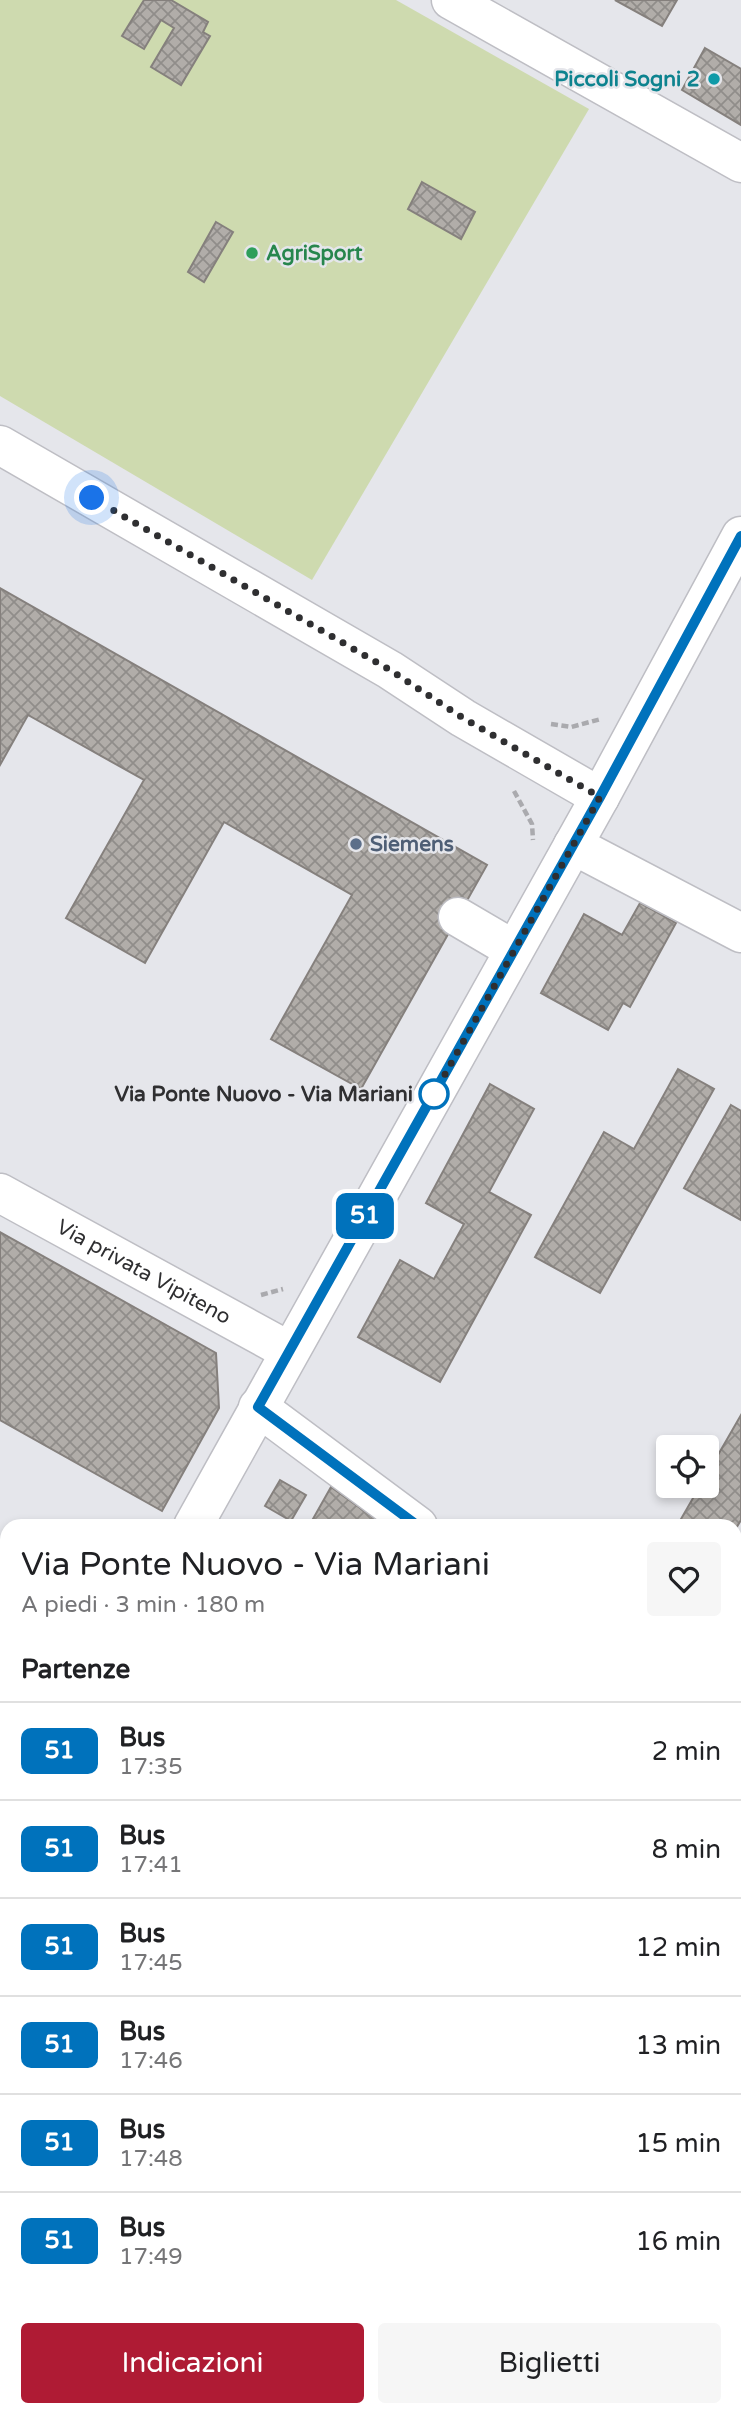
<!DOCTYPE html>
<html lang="it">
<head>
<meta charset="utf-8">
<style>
  :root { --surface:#fff; --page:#f6f6f6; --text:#202124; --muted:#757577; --line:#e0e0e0; --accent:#af1b34 }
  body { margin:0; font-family:"Varela Round",sans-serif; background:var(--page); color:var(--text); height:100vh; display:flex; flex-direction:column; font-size:26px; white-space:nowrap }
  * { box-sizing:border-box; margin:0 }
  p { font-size:23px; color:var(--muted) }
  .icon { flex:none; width:38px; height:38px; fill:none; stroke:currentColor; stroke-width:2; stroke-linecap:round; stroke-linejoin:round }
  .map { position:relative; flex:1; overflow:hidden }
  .details { position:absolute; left:0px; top:1519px; width:742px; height:898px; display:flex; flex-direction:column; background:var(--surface); border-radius:21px 21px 0 0; box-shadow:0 4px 10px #0003 }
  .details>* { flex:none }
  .badge { padding:0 14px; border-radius:10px; font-size:24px; line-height:46px }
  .controls { position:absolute; left:656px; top:1435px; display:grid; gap:14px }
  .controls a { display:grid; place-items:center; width:63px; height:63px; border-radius:7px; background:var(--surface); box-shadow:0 4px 10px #0003; font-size:35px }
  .you { position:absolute; width:35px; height:35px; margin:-18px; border:5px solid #fff; border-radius:50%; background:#1a73e8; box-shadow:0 0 0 10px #1a73e833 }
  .map>.badge { position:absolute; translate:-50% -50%; box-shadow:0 0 0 4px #fff }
  h2 { padding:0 21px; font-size:26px; line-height:63px }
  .round { display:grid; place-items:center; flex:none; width:74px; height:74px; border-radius:7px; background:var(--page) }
  .summary { display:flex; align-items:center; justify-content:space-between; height:119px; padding:0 21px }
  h1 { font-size:33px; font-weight:600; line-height:52px }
  .button { display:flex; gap:14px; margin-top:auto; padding:14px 21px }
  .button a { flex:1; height:80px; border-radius:7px; background:var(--accent); color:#fff; font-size:28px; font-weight:600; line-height:80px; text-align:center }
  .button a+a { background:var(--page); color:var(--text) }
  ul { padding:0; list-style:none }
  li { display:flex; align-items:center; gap:21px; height:98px; padding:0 21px; border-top:2px solid var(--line) }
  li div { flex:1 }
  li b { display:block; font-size:26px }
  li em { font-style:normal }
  li .badge { min-width:77px; font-weight:700; text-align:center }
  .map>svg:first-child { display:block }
</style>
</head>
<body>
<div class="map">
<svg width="741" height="2416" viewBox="0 0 741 2416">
  <defs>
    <pattern id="building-cross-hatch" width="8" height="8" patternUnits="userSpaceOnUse" patternTransform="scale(1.75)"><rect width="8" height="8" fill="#b1ada9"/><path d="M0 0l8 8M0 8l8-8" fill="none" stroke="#908d8a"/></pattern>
  </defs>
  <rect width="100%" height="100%" fill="#e5e6eb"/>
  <path fill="#cedaaf" d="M0,0H396L589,109L312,580L0,396Z"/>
  <g fill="url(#building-cross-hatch)" stroke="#85807d" stroke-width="2">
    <path d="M144,0H171L208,22L203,32L210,36L181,85L151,67L174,28L161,20L144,49L122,36Z"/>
    <path d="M615,0H677L662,26Z"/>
    <path d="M705,48L741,69V125L682,90Z"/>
    <path d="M422,182L475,212L461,239L408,209Z"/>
    <path d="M216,222L233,232L204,282L188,272Z"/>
    <path d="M0,588L487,865L361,1089L271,1039L352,895L224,822L145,963L66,918L144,780L28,715L0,765Z"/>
    <path d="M640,903L676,923L630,1007L623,1003L608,1030L541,993L584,914L622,935Z"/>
    <path d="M678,1069L714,1089L600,1293L535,1257L604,1132L634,1149Z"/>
    <path d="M490,1084L534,1109L489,1192L531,1215L440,1382L358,1337L400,1260L434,1279L464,1224L426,1203Z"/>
    <path d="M731,1105L741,1111V1220L684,1188Z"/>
    <path d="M0,1232L216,1353L219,1408L162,1511L0,1420Z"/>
    <path d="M741,1415V1520L735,1530V1526H677L700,1486H707V1474Z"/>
    <path d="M280,1480L306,1495L291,1521L265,1506Z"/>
    <path d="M331,1487L385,1526H309Z"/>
    <path d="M735,1881L741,1887V1941L735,1947Z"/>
    <path d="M741,1956V1999L735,1993V1962Z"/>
    <path d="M741,2112V2178L735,2172V2118Z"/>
    <path d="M741,2214V2275L735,2269V2220Z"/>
    <path d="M737,2346L741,2351V2410L735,2404Z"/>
    <path d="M7,2366V2397L0,2390V2373Z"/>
    <path d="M19,2410H84L78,2416H25Z"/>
    <path d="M216,2410H270L276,2415L214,2416L212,2414Z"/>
    <path d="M299,2410H350L357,2416H293Z"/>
    <path d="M472,2410H505L498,2416H478Z"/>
    <path d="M563,2410H589L583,2416H569Z"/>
  </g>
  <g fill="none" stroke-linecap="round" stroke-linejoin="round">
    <defs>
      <g id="minor">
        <path d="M451,0L741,163"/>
        <path d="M0,445L390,670L463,718L600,797"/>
        <path d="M573,845L741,933"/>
        <path d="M458,917L514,950"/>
        <path id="s1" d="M0,1193L289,1351"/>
        <path d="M258,1407L418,1526"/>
        <path d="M193,1526L600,797L741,536"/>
        <path d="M735,1761L741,1766"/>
        <path d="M735,1832L741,1826"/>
        <path d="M0,1882L7,1868"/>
        <path d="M735,2079L741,2072"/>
        <path d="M0,2164L7,2168"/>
        <path d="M681,2410L688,2416"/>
        <path d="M159,2416L165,2410"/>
        <path d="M406,2416L412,2410"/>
        <path d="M642,2416L648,2410"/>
      </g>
    </defs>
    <use href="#minor" stroke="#bebec4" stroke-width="41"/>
    <g stroke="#aaaaae" stroke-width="4.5" stroke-dasharray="7 3.5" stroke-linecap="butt">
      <path d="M551,724L571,727L601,719"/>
      <path d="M514,791L532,824L533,840"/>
      <path d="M261,1295L283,1289"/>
    </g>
    <use href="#minor" stroke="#fff" stroke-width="38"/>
  </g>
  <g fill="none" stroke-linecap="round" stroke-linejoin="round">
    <defs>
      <path id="line" d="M418,1526L258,1407L600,797L741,536"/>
    </defs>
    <use href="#line" stroke="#fff" stroke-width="16"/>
    <use href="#line" stroke="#0072bc" stroke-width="10"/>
    <path stroke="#2f2f31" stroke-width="7" stroke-dasharray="0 12.6" d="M92,498L390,670L463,718L600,797L434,1094"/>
  </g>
  <circle fill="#0f9aa8" stroke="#e5e6eb" stroke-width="2.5" cx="714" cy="79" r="7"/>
  <circle fill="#2e9e5b" stroke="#e5e6eb" stroke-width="2.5" cx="252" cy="253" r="7"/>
  <circle fill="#5c6f8a" stroke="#e5e6eb" stroke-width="2.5" cx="356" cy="844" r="7"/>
  <circle fill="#fff" stroke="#0072bc" stroke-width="3.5" cx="434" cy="1094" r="14"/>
  <g text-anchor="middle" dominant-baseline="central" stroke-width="5" stroke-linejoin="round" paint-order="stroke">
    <g font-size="21" font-weight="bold" fill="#0d838f" stroke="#e5e6eb" text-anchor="end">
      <text x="700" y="79">Piccoli Sogni 2</text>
    </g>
    <g font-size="21" font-weight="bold" fill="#27864d" stroke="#e5e6eb" text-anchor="start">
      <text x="266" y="253">AgriSport</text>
    </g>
    <g font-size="21" font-weight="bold" fill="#4e5e75" stroke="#e5e6eb" text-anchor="start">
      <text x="370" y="844">Siemens</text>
    </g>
    <g font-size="21" font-weight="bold" fill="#2f2f31" stroke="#e5e6eb" text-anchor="end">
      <text x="413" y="1094">Via Ponte Nuovo - Via Mariani</text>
    </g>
    <g font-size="21" fill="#2f2f31" stroke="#e5e6eb">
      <text stroke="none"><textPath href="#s1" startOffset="164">Via privata Vipiteno</textPath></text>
    </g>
  </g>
</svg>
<div class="controls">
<a><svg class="icon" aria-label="locate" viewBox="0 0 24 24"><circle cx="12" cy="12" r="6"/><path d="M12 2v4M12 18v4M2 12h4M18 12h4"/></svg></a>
</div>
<div class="you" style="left:92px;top:498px"></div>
<b class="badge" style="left:365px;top:1216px;background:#0072bc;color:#fff">51</b>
<section class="details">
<div class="summary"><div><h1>Via Ponte Nuovo - Via Mariani</h1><p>A piedi · 3 min · 180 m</p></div><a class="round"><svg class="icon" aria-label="heart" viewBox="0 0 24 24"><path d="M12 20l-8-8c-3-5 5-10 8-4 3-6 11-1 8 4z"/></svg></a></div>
<h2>Partenze</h2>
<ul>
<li><span class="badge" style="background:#0072bc;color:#fff">51</span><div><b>Bus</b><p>17:35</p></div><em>2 min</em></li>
<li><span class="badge" style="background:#0072bc;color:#fff">51</span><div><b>Bus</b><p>17:41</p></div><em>8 min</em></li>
<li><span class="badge" style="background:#0072bc;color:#fff">51</span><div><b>Bus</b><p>17:45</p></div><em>12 min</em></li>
<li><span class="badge" style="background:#0072bc;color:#fff">51</span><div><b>Bus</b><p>17:46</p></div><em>13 min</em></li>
<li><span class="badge" style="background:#0072bc;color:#fff">51</span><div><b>Bus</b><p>17:48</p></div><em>15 min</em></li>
<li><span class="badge" style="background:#0072bc;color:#fff">51</span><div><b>Bus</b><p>17:49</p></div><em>16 min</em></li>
</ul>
<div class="button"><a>Indicazioni</a><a>Biglietti</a></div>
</section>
</div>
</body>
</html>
